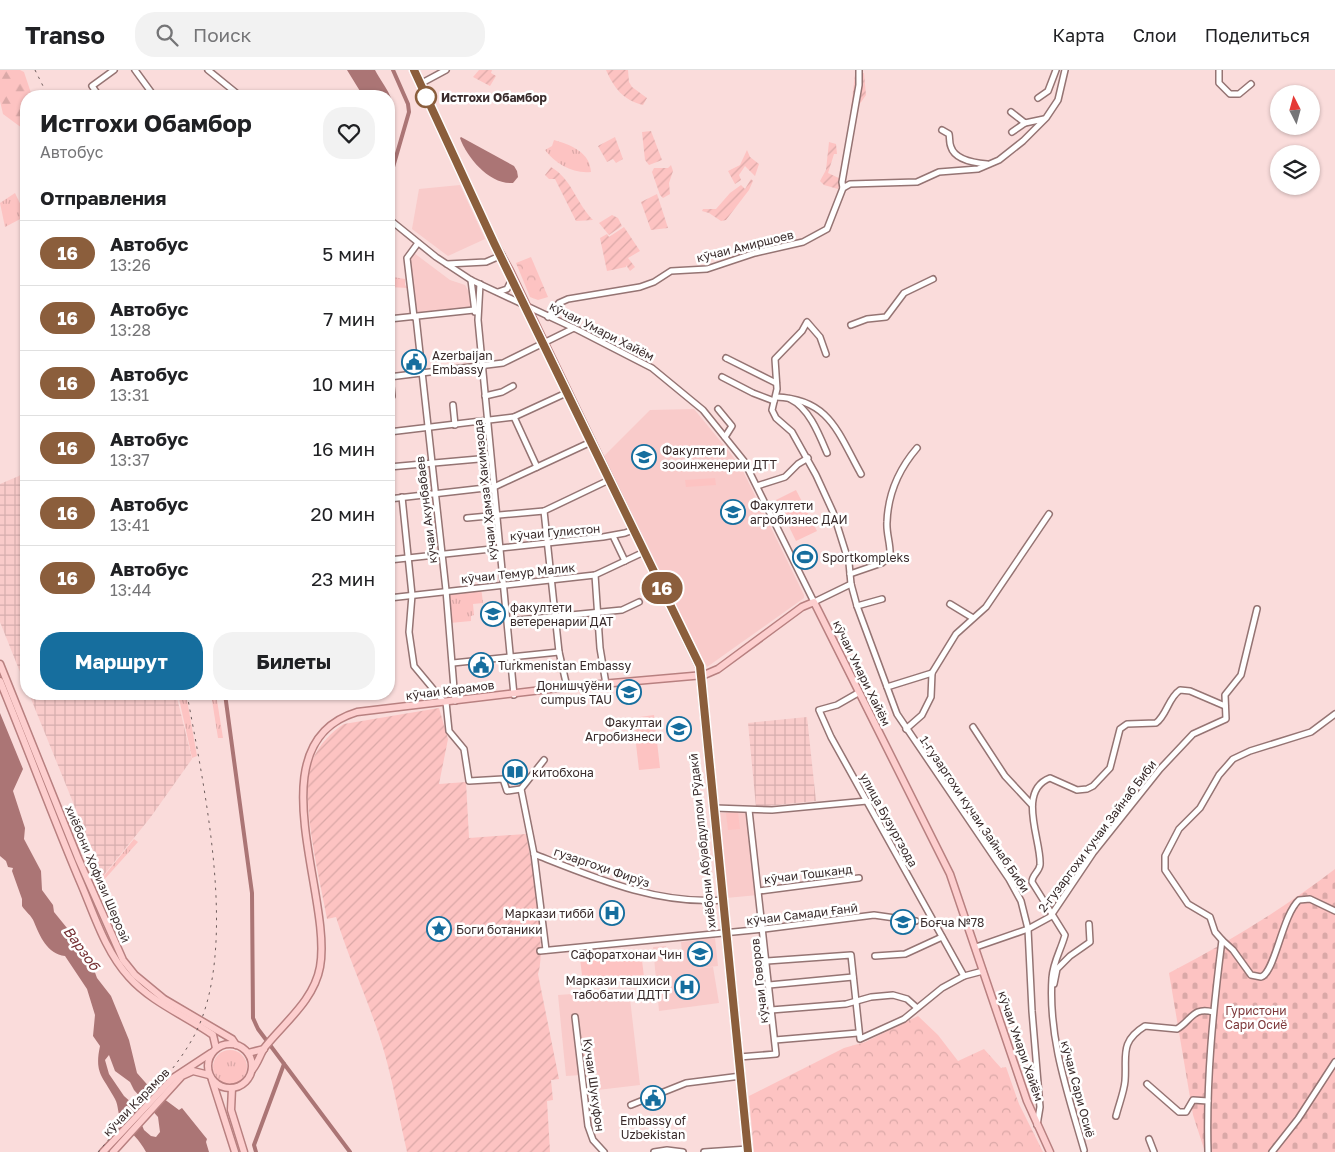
<!DOCTYPE html>
<html lang="ru">
<head>
<meta charset="utf-8">
<style>
  :root { --surface:#fff; --page:#f2f2f2; --text:#202124; --muted:#757577; --line:#e0e0e0; --accent:#166e9e }
  body { margin:0; font-family:"Golos Text",sans-serif; background:var(--page); color:var(--text); height:100vh; display:flex; flex-direction:column; font-size:19px; white-space:nowrap }
  * { box-sizing:border-box; margin:0 }
  p { font-size:16px; color:var(--muted) }
  .icon { flex:none; width:28px; height:28px; fill:none; stroke:currentColor; stroke-width:2; stroke-linecap:round; stroke-linejoin:round }
  .map { position:relative; flex:1; overflow:hidden }
  .details { position:absolute; left:20px; top:20px; width:375px; height:610px; display:flex; flex-direction:column; background:var(--surface); border-radius:20px; box-shadow:0 1px 4px #0004 }
  .details>* { flex:none }
  .badge { padding:0 10px; border-radius:16px; font-size:18px; line-height:32px }
  .needle { width:32px; rotate:354deg }
  .controls { position:absolute; left:1270px; top:15px; display:grid; gap:10px }
  .controls a { display:grid; place-items:center; width:50px; height:50px; border-radius:50%; background:var(--surface); box-shadow:0 1px 4px #0004; font-size:25px }
  .map>.badge { position:absolute; translate:-50% -50%; box-shadow:0 0 0 2px #fff }
  h2 { padding:0 20px; font-size:19px; line-height:45px }
  .round { display:grid; place-items:center; flex:none; width:52px; height:52px; border-radius:20px; background:var(--page) }
  .summary { display:flex; align-items:center; justify-content:space-between; height:85px; padding:0 20px }
  h1 { font-size:24px; font-weight:700; line-height:38px }
  .action { display:flex; gap:10px; margin-top:auto; padding:10px 20px }
  .action a { flex:1; height:58px; border-radius:20px; background:var(--accent); color:#fff; font-size:20px; font-weight:700; line-height:58px; text-align:center }
  .action a+a { background:var(--page); color:var(--text) }
  ul { padding:0; list-style:none }
  li { display:flex; align-items:center; gap:15px; height:65px; padding:0 20px; border-top:1px solid var(--line) }
  li div { flex:1 }
  li b { display:block; font-size:19px }
  li em { font-style:normal }
  li .badge { min-width:55px; font-weight:700; text-align:center }
  header { display:flex; align-items:center; gap:30px; box-sizing:border-box; height:70px; padding:0 25px; background:var(--surface); border-bottom:1px solid var(--line) }
  header strong { font-size:24px }
  nav { display:flex; gap:28px; margin-inline-start:auto; font-size:18px }
  .search { width:350px; height:45px; background:var(--page); display:flex; align-items:center; gap:12px; box-sizing:border-box; padding:0 18px; border-radius:20px; color:var(--muted); font-size:19px }
  .map>svg:first-child { display:block }
</style>
</head>
<body>
<header>
<strong>Transo</strong>
<div class="search"><svg class="icon" aria-label="search" viewBox="0 0 24 24"><circle cx="10" cy="10" r="6"/><path d="M15 15l6 6"/></svg>Поиск</div>
<nav><a>Карта</a><a>Слои</a><a>Поделиться</a></nav>
</header>
<div class="map">
<svg width="1335" height="1082" viewBox="0 0 1335 1082">
  <defs>
    <pattern id="industrial-grid" width="8" height="8" patternUnits="userSpaceOnUse" patternTransform="scale(1.25)"><rect width="8" height="8" fill="#f9cbca"/><path d="M0 4h8M4 0v8" fill="none" stroke="#d6aeae"/></pattern>
    <pattern id="grass-tufts" width="24" height="20" patternUnits="userSpaceOnUse" patternTransform="scale(1.25)"><rect width="24" height="20" fill="#fdc3c2"/><path d="M3 7l-1-3M5 7V3M7 7l1-3M15 17l-1-3M17 17v-4M19 17l1-3" fill="none" stroke="#daa8a7"/></pattern>
    <pattern id="forest-firs" width="22" height="20" patternUnits="userSpaceOnUse" patternTransform="scale(1.25)"><rect width="22" height="20" fill="#fdc3c2"/><path d="M5 1l3.5 6h-7zM16 11l3.5 6h-7z" fill="#daa8a7"/></pattern>
    <pattern id="cemetery-stones" width="16" height="16" patternUnits="userSpaceOnUse" patternTransform="scale(1.25)"><rect width="16" height="16" fill="#fdc3c2"/><path d="M2 7V4a2 2 0 0 1 4 0v3zM10 15v-3a2 2 0 0 1 4 0v3z" fill="#daa8a7"/></pattern>
    <pattern id="park-crowns" width="20" height="18" patternUnits="userSpaceOnUse" patternTransform="scale(1.25)"><rect width="20" height="18" fill="#fdc3c2"/><path d="M2 6a3 3 0 1 1 6 0M12 15a3 3 0 1 1 6 0" fill="none" stroke="#daa8a7"/></pattern>
    <pattern id="garden-furrows" width="10" height="10" patternUnits="userSpaceOnUse" patternTransform="scale(1.25)"><rect width="10" height="10" fill="#fdc3c2"/><path d="M-1 1l2-2M0 10L10 0M9 11l2-2" fill="none" stroke="#daa8a7"/></pattern>
  </defs>
  <rect width="100%" height="100%" fill="#fadcdb"/>
  <g fill="#f9cbca">
    <path d="M460,115L485,169L448,186L412,159L419,119Z"/>
    <path d="M414,183L450,210L465,215L469,222L472,240L415,245L409,188Z"/>
    <path d="M694,339L731,384L743,401L804,525V528L707,597L601,389L650,340Z"/>
    <path d="M748,741L758,825L726,828L718,743Z"/>
    <path d="M715,868L718,896L683,900L713,897L719,933L659,941L653,877L666,876L668,889L682,888L683,894L681,872Z"/>
    <path d="M629,920L640,1015L589,1021L582,1005L566,1006L558,925Z"/>
  </g>
  <g fill="url(#industrial-grid)">
    <path d="M26,403V617L0,552V414Z"/>
    <path d="M29,624H176L192,689L150,748L103,806Z"/>
    <path d="M807,647L816,731L756,737L748,653Z"/>
  </g>
  <g fill="url(#grass-tufts)">
    <path d="M554,70C571,75 590,82 591,102C573,104 556,94 545,80L552,76Z"/>
    <path d="M15,123L26,146L5,157L0,133Z"/>
    <path d="M389,204H392L393,207L405,209V215L408,218L389,217Z"/>
    <path d="M481,517L483,533L473,534L474,545L471,546V551L450,553L447,521Z"/>
    <path d="M178,624H186L197,686L192,688Z"/>
    <path d="M211,624H216L223,668H218Z"/>
    <path d="M134,769L138,772L94,821L92,814L99,812Z"/>
    <circle cx="230" cy="997" r="17"/>
  </g>
  <path fill="url(#forest-firs)" d="M0,0H20L24,2L32,26H26V61L3,44L0,31Z"/>
  <path fill="url(#cemetery-stones)" d="M1335,799V1082H1205L1193,1045L1169,903C1227,873 1283,839 1335,799Z"/>
  <g fill="url(#park-crowns)">
    <path d="M531,187L548,227L538,230L530,227L516,193Z"/>
    <path d="M918,946L938,965L958,991L984,979L1001,998L1006,997L1019,1034L1043,1082H754L749,1026L844,978L865,972Z"/>
  </g>
  <g fill="url(#garden-furrows)">
    <path d="M479,0H492L491,3L496,6L490,16L473,7Z"/>
    <path d="M606,0H628L629,12L632,17L647,28L643,35C623,30 614,18 606,0Z"/>
    <path d="M864,3L866,25L857,38V47L850,48L855,4Z"/>
    <path d="M651,61L662,90L649,95L645,90L642,62Z"/>
    <path d="M615,67L623,89L616,93L613,89L607,92L598,76Z"/>
    <path d="M829,72L836,74L837,84H834L828,103L841,109L838,119L824,115L820,111L826,100Z"/>
    <path d="M747,80L750,87L759,94L755,106L745,96L739,105L741,110L735,114L728,101L740,95Z"/>
    <path d="M671,95L673,101L669,113L670,124L663,128L660,125L652,102L654,98H668Z"/>
    <path d="M551,97C572,109 576,133 593,150L576,151L555,109H549L545,105Z"/>
    <path d="M751,109L753,111L749,120L726,150L721,151L709,143L702,141L703,139H716L730,123L741,115L745,119Z"/>
    <path d="M657,124L668,158L651,160L641,132Z"/>
    <path d="M612,145L618,148L622,156L609,165L599,153Z"/>
    <path d="M624,157L640,181L628,188L635,197L630,201L626,195V197L607,201L600,168L607,164L609,167Z"/>
    <path d="M439,638L448,669L439,714L466,712L469,768L526,764C532,794 547,877 538,904L559,1009L551,1010L553,1030L547,1031L550,1082H407C400,1052 395,1022 387,992C374,942 351,896 336,847L327,849C320,809 298,725 313,689C319,675 332,661 344,654Z"/>
  </g>
  <g fill="#fdc3c2">
    <path d="M715,408L716,415L686,417L685,410Z"/>
    <path d="M796,420L817,461L796,471L776,430Z"/>
    <path d="M654,645L660,698L639,700L633,648Z"/>
    <path d="M738,742L740,759L728,760L726,743Z"/>
    <path d="M641,882L644,907L583,913L580,889Z"/>
  </g>
  <g fill="#ab7575" fill-rule="evenodd">
    <path d="M347,0H375C384,17 402,35 389,53V26H363Z"/>
    <path d="M461,67L514,96L517,101L518,107L513,113C490,115 467,88 460,68Z"/>
    <path d="M0,643L23,699L13,721L25,758L24,769L41,801L42,820L53,835L54,842L67,858L93,897L97,908L111,926L129,970L137,1003L152,1020L179,1040L182,1038L207,1069L206,1072L209,1082H146C140,1070 130,1062 122,1051C117,1044 119,1036 115,1029C103,1006 94,1004 100,976L93,966L95,945L87,919L65,886C47,884 40,866 34,852C32,846 25,841 22,836V829L12,801L13,798L8,797L6,791L0,786ZM109,985L115,1001L130,1012L134,1020L158,1047L160,1062L156,1067L151,1066L144,1060L133,1034L124,1026L109,1004L105,990Z"/>
  </g>
  <g fill="none" stroke-linecap="round" stroke-linejoin="round">
    <g stroke="#ab7575" stroke-width="4">
      <path d="M389,111L409,42L408,34L393,0"/>
      <path d="M225,624L252,823L253,948L258,959L350,1082"/>
      <path d="M256,1082L254,1075L284,994"/>
    </g>
    <defs>
      <g id="minor">
        <path d="M135,0L154,26"/>
        <path d="M208,0L240,26"/>
        <path d="M1219,0V13L1230,24H1239L1251,14"/>
        <path d="M420,14L446,0"/>
        <path d="M99,26L92,16L114,0"/>
        <path d="M1038,28L1048,21L1056,0"/>
        <path d="M1011,42L1025,53L1044,49"/>
        <path d="M942,60L949,64C950,68 949,73 951,77C955,90 975,93 987,94"/>
        <path d="M1012,62L1025,53"/>
        <path d="M843,118L842,112L859,15V0"/>
        <path d="M389,149L436,187L471,210L578,260L652,298L703,340L744,391L814,532L851,514"/>
        <path d="M447,194L486,192L502,185"/>
        <path d="M471,210L475,242"/>
        <path d="M480,214L478,250L514,625"/>
        <path d="M498,222L507,219L510,213"/>
        <path d="M414,247L407,188L418,173"/>
        <path d="M416,247L446,520L455,631"/>
        <path d="M548,247L559,233L568,229L640,217L654,212L671,201L707,199L755,183L803,172L827,159L843,118L850,114L917,112L939,102L978,99L999,90L1023,71L1046,48L1058,30L1065,0"/>
        <path d="M389,249L474,240"/>
        <path d="M851,255L867,249L886,247L904,223L933,209"/>
        <path d="M826,284L820,267L807,252L802,261L775,289L777,319L772,340L776,348L792,362L816,405L833,442L849,493L851,514L857,536L897,644L1009,809L1021,831L1028,859L1032,941L1040,1037L1037,1055"/>
        <path d="M726,288L776,313"/>
        <path d="M389,307L503,293L574,258"/>
        <path d="M390,307L392,326"/>
        <path d="M722,307L753,323L774,331"/>
        <path d="M485,326L502,322L513,316"/>
        <path d="M776,327C830,329 838,363 861,404"/>
        <path d="M790,329C809,338 819,364 827,383"/>
        <path d="M453,335L455,355"/>
        <path d="M718,339L732,356L725,367"/>
        <path d="M514,347L537,397"/>
        <path d="M389,362L514,347L564,324"/>
        <path d="M389,397L490,388"/>
        <path d="M757,416L785,407L798,394L808,388"/>
        <path d="M402,427L412,525L409,562L414,596L444,632"/>
        <path d="M389,429L494,417L591,372"/>
        <path d="M544,441L559,582L567,617"/>
        <path d="M467,448L544,441L609,410"/>
        <path d="M613,466L625,491"/>
        <path d="M389,490L603,467L625,463L633,460"/>
        <path d="M850,504L882,493L890,486C891,475 886,463 887,452C888,424 899,399 917,378"/>
        <path d="M595,505L600,578L606,614"/>
        <path d="M389,528L595,505L644,482"/>
        <path d="M950,534L973,548"/>
        <path d="M857,536L882,529"/>
        <path d="M508,551L622,540L639,532"/>
        <path d="M453,593L559,582"/>
        <path d="M887,617L932,603"/>
        <path d="M858,623L837,635L819,640L831,667L964,906"/>
        <path d="M446,632L449,661L464,679L469,711L503,709L507,721L521,719"/>
        <path d="M973,657L1005,706L1032,735"/>
        <path d="M906,659L922,645L931,627L932,603L956,564L986,537L1049,444"/>
        <path d="M544,690L521,719L534,784L546,880"/>
        <path d="M715,738L772,740L867,731"/>
        <path d="M534,784C595,808 657,835 724,830"/>
        <path d="M759,821L859,808"/>
        <path d="M1222,870L1215,862L1210,847L1188,834L1165,800V786L1179,759L1200,738L1219,705L1233,689L1250,681L1311,662L1335,644"/>
        <path d="M976,877L1028,859L1050,847L1093,783L1160,699L1193,664L1226,649L1225,625L1241,605L1257,539"/>
        <path d="M540,881L764,859L874,845L916,851"/>
        <path d="M875,886L905,884L942,867"/>
        <path d="M767,891L851,885L860,969L904,949L942,918L964,906L983,901"/>
        <path d="M1054,914L1057,899L1070,886L1090,872L1089,854"/>
        <path d="M769,915L853,907"/>
        <path d="M771,940L846,934L871,927L893,925L907,929L916,937"/>
        <path d="M575,947L588,1056L593,1070L604,1082"/>
        <path d="M775,970L858,963"/>
        <path d="M739,987L776,984L749,740"/>
        <path d="M1147,1014L1179,1042H1186L1193,1030L1208,1031"/>
        <path d="M631,1035L686,1013L741,1006"/>
        <path d="M1116,1046C1119,1034 1124,1022 1125,1011C1127,986 1119,972 1145,956L1177,959C1191,951 1193,936 1213,942"/>
        <path d="M1149,1069L1154,1082"/>
        <path d="M1084,1080C1068,1024 1048,968 1052,908C1053,892 1061,880 1065,865L1032,812C1032,805 1039,802 1040,795C1042,772 1016,721 1050,708L1077,720L1087,719L1093,716L1110,698L1120,659L1127,654L1156,653C1167,645 1168,628 1180,620L1190,621L1225,636"/>
        <path d="M654,1082L667,1080L683,1082"/>
        <path d="M704,1082L748,1079"/>
        <path d="M1208,1082C1206,1011 1213,941 1222,870L1233,880L1251,905L1261,907C1275,903 1282,845 1299,830L1310,829L1335,841"/>
        <path d="M1272,1082L1298,1049L1335,992"/>
      </g>
      <g id="major">
        <path d="M0,594L78,788L123,890L135,905L164,929L232,969L236,975"/>
        <path d="M0,611C28,679 53,748 82,816C95,847 106,882 129,907C151,932 186,946 213,965L216,978"/>
        <circle cx="230" cy="996" r="22"/>
        <path d="M248,983L264,979"/>
        <path d="M252,1000C258,993 260,984 265,977C285,952 314,930 320,897C333,826 254,673 357,642L567,617L704,605L718,599L802,537L814,532L950,804L1027,1031L1050,1082"/>
        <path d="M212,1010L235,1082"/>
        <path d="M232,1018L231,1040L244,1082"/>
        <path d="M103,1082L173,1008L211,983"/>
        <path d="M113,1082L182,1006L193,1001L209,1005"/>
      </g>
      <path id="highway" d="M414,0L494,173L509,200L700,597L748,1082"/>
    </defs>
    <use href="#minor" stroke="#957473" stroke-width="8"/>
    <use href="#major" stroke="#b88080" stroke-width="9"/>
    <use href="#highway" stroke="#b88080" stroke-width="10"/>
    <use href="#minor" stroke="#fff" stroke-width="5"/>
    <use href="#major" stroke="#fdcece" stroke-width="6"/>
    <use href="#highway" stroke="#fcaeae" stroke-width="8"/>
    <g stroke="#6e5c5c" stroke-width="1" stroke-dasharray="2.5 5" stroke-linecap="butt">
      <path d="M35,0L48,26"/>
      <path d="M98,1082C130,1044 170,1010 194,966C240,879 204,718 187,624"/>
    </g>
  </g>
  <g fill="none" stroke-linecap="round" stroke-linejoin="round">
    <defs>
      <path id="line" d="M414,0L494,173L700,596L748,1082"/>
    </defs>
    <use href="#line" stroke="#fff" stroke-width="11"/>
    <use href="#line" stroke="#8b5e3c" stroke-width="8"/>
  </g>
  <defs>
    <symbol id="civic-ring" viewBox="-11 -11 22 22"><circle r="9.5" fill="#fff" stroke="#166e9e" stroke-width="1.5"/><path d="M-.6-6.5H3V-4.5H.6V-3L4-1V1h2V6H-6V1h2V-1L-.6-3ZM-1.2 2.5V6h2.4V2.5Z" fill="#166e9e"/></symbol>
    <symbol id="university-ring" viewBox="-11 -11 22 22"><circle r="9.5" fill="#fff" stroke="#166e9e" stroke-width="1.5"/><path d="M0-5L7-2L0 1L-7-2ZM-4 1L0 2.5L4 1V4Q0 6-4 4Z" fill="#166e9e"/></symbol>
    <symbol id="stadium-ring" viewBox="-11 -11 22 22"><circle r="9.5" fill="#fff" stroke="#166e9e" stroke-width="1.5"/><path d="M0-5a6.5 5 0 1 0 0 10a6.5 5 0 1 0 0-10ZM-3.5-1.8h7v3.6h-7Z" fill="#166e9e"/></symbol>
    <symbol id="library-ring" viewBox="-11 -11 22 22"><circle r="9.5" fill="#fff" stroke="#166e9e" stroke-width="1.5"/><path d="M-6-4Q-3-5.5-.7-3.5V5Q-3 3-6 4ZM6-4Q3-5.5 .7-3.5V5Q3 3 6 4Z" fill="#166e9e"/></symbol>
    <symbol id="hospital-ring" viewBox="-11 -11 22 22"><circle r="9.5" fill="#fff" stroke="#166e9e" stroke-width="1.5"/><path d="M-5-5h3v3.5h4V-5h3V5h-3V1.5h-4V5h-3Z" fill="#166e9e"/></symbol>
    <symbol id="school-ring" viewBox="-11 -11 22 22"><circle r="9.5" fill="#fff" stroke="#166e9e" stroke-width="1.5"/><path d="M0-5L7-2L0 1L-7-2ZM-4 1L0 2.5L4 1V4Q0 6-4 4Z" fill="#166e9e"/></symbol>
    <symbol id="sight-ring" viewBox="-11 -11 22 22"><circle r="9.5" fill="#fff" stroke="#166e9e" stroke-width="1.5"/><path d="M0-6L1.8-2.2L6-1.7L2.9 1.2L3.7 5.4L0 3.3L-3.7 5.4L-2.9 1.2L-6-1.7L-1.8-2.2Z" fill="#166e9e"/></symbol>
  </defs>
  <g fill-rule="evenodd">
    <use href="#civic-ring" x="400" y="278" width="28" height="28"/>
    <use href="#university-ring" x="630" y="373" width="28" height="28"/>
    <use href="#university-ring" x="719" y="428" width="28" height="28"/>
    <use href="#stadium-ring" x="791" y="473" width="28" height="28"/>
    <use href="#university-ring" x="479" y="530" width="28" height="28"/>
    <use href="#civic-ring" x="467" y="581" width="28" height="28"/>
    <use href="#university-ring" x="615" y="608" width="28" height="28"/>
    <use href="#university-ring" x="665" y="645" width="28" height="28"/>
    <use href="#library-ring" x="501" y="688" width="28" height="28"/>
    <use href="#hospital-ring" x="598" y="829" width="28" height="28"/>
    <use href="#school-ring" x="889" y="838" width="28" height="28"/>
    <use href="#sight-ring" x="425" y="845" width="28" height="28"/>
    <use href="#school-ring" x="686" y="870" width="28" height="28"/>
    <use href="#hospital-ring" x="673" y="903" width="28" height="28"/>
    <use href="#civic-ring" x="639" y="1014" width="28" height="28"/>
  </g>
  <circle fill="#fff" stroke="#8b5e3c" stroke-width="2.5" cx="426" cy="27" r="10"/>
  <g text-anchor="middle" dominant-baseline="central" stroke-width="5" stroke-linejoin="round" paint-order="stroke">
    <g font-size="12" font-weight="bold" fill="#3a2c2c" stroke="#fff" text-anchor="start">
      <text x="441" y="27">Истгохи Обамбор</text>
    </g>
    <g font-size="12" fill="#3a2c2c" stroke="#fff">
      <text transform="translate(745 176) rotate(-14)">кӯчаи Амиршоев</text>
      <text transform="translate(602 261) rotate(27)">кӯчаи Умари Хайём</text>
      <text transform="translate(485 420) rotate(-96)">кӯчаи Ҳамза Хакимзода</text>
      <text transform="translate(426 440) rotate(-97)">кӯчаи Акунбабаев</text>
      <text transform="translate(555 462) rotate(-5)">кӯчаи Гулистон</text>
      <text transform="translate(518 503) rotate(-6)">кӯчаи Темур Малик</text>
      <text transform="translate(862 603) rotate(64)">кӯчаи Умари Хайём</text>
      <text transform="translate(450 620) rotate(-7)">кӯчаи Карамов</text>
      <text transform="translate(975 744) rotate(56)">1-гузаргохи кучаи Зайнаб Биби</text>
      <text transform="translate(889 750) rotate(61)">улица Бузургзода</text>
      <text transform="translate(1097 766) rotate(-53)">2-гузаргохи кучаи Зайнаб Биби</text>
      <text transform="translate(702 771) rotate(-96)">хиёбони Абуабдуллои Рӯдакӣ</text>
      <text transform="translate(602 797) rotate(19)">гузаргоҳи Фирӯз</text>
      <text transform="translate(98 804) rotate(67)">хиёбони Ҳофизи Шерозӣ</text>
      <text transform="translate(808 804) rotate(-7)">кӯчаи Тошканд</text>
      <text transform="translate(802 844) rotate(-7)">кӯчаи Самади Ғанӣ</text>
      <text transform="translate(759 911) rotate(-96)">кӯчаи Говоров</text>
      <text transform="translate(1021 976) rotate(71)">кӯчаи Умари Хайём</text>
      <text transform="translate(594 1015) rotate(82)">Кучаи Шукуфон</text>
      <text transform="translate(1078 1019) rotate(75)">кӯчаи Сари Осиё</text>
      <text transform="translate(136 1032) rotate(-46)">кӯчаи Карамов</text>
    </g>
    <g font-size="12" fill="#3a2c2c" stroke="#fff" text-anchor="start">
      <text x="432" y="285">Azerbaijan<tspan x="432" dy="14">Embassy</tspan></text>
      <text x="662" y="380">Факултети<tspan x="662" dy="14">зооинженерии ДТТ</tspan></text>
      <text x="750" y="435">Факултети<tspan x="750" dy="14">агробизнес ДАИ</tspan></text>
      <text x="822" y="487">Sportkompleks</text>
      <text x="510" y="537">факултети<tspan x="510" dy="14">ветеренарии ДАТ</tspan></text>
      <text x="498" y="595">Turkmenistan Embassy</text>
      <text x="612" y="615" text-anchor="end">Донишҷӯёни<tspan x="612" dy="14">cumpus TAU</tspan></text>
      <text x="662" y="652" text-anchor="end">Факултаи<tspan x="662" dy="14">Агробизнеси</tspan></text>
      <text x="532" y="702">китобхона</text>
      <text x="594" y="843" text-anchor="end">Маркази тиббӣ</text>
      <text x="920" y="852">Боғча №78</text>
      <text x="456" y="859">Боги ботаники</text>
      <text x="682" y="884" text-anchor="end">Сафоратхонаи Чин</text>
      <text x="670" y="910" text-anchor="end">Маркази ташхиси<tspan x="670" dy="14">табобатии ДДТТ</tspan></text>
      <text x="653" y="1050" text-anchor="middle">Embassy of<tspan x="653" dy="14">Uzbekistan</tspan></text>
    </g>
    <g font-size="12" fill="#7f393b" stroke="#fff">
      <text x="1256" y="940">Гуристони<tspan x="1256" dy="14">Сари Осиё</tspan></text>
    </g>
    <g font-size="14" font-style="italic" fill="#742e32" stroke="#fff">
      <text transform="translate(82 878) rotate(54)">Варзоб</text>
    </g>
  </g>
</svg>
<div class="controls">
<a><svg class="needle" viewBox="-14 -14 28 28"><path d="M0-13l5 13h-10z" fill="#e53935"/><path d="M0 13l5-13h-10z" fill="#757577"/></svg></a>
<a><svg class="icon" aria-label="layers" viewBox="0 0 24 24"><path d="M12 4l9 5-9 5-9-5zM3 14l9 5 9-5"/></svg></a>
</div>
<b class="badge" style="left:662px;top:518px;background:#8b5e3c;color:#fff">16</b>
<section class="details">
<div class="summary"><div><h1>Истгохи Обамбор</h1><p>Автобус</p></div><a class="round"><svg class="icon" aria-label="heart" viewBox="0 0 24 24"><path d="M12 20l-8-8c-3-5 5-10 8-4 3-6 11-1 8 4z"/></svg></a></div>
<h2>Отправления</h2>
<ul>
<li><span class="badge" style="background:#8b5e3c;color:#fff">16</span><div><b>Автобус</b><p>13:26</p></div><em>5 мин</em></li>
<li><span class="badge" style="background:#8b5e3c;color:#fff">16</span><div><b>Автобус</b><p>13:28</p></div><em>7 мин</em></li>
<li><span class="badge" style="background:#8b5e3c;color:#fff">16</span><div><b>Автобус</b><p>13:31</p></div><em>10 мин</em></li>
<li><span class="badge" style="background:#8b5e3c;color:#fff">16</span><div><b>Автобус</b><p>13:37</p></div><em>16 мин</em></li>
<li><span class="badge" style="background:#8b5e3c;color:#fff">16</span><div><b>Автобус</b><p>13:41</p></div><em>20 мин</em></li>
<li><span class="badge" style="background:#8b5e3c;color:#fff">16</span><div><b>Автобус</b><p>13:44</p></div><em>23 мин</em></li>
</ul>
<div class="action"><a>Маршрут</a><a>Билеты</a></div>
</section>
</div>
</body>
</html>
